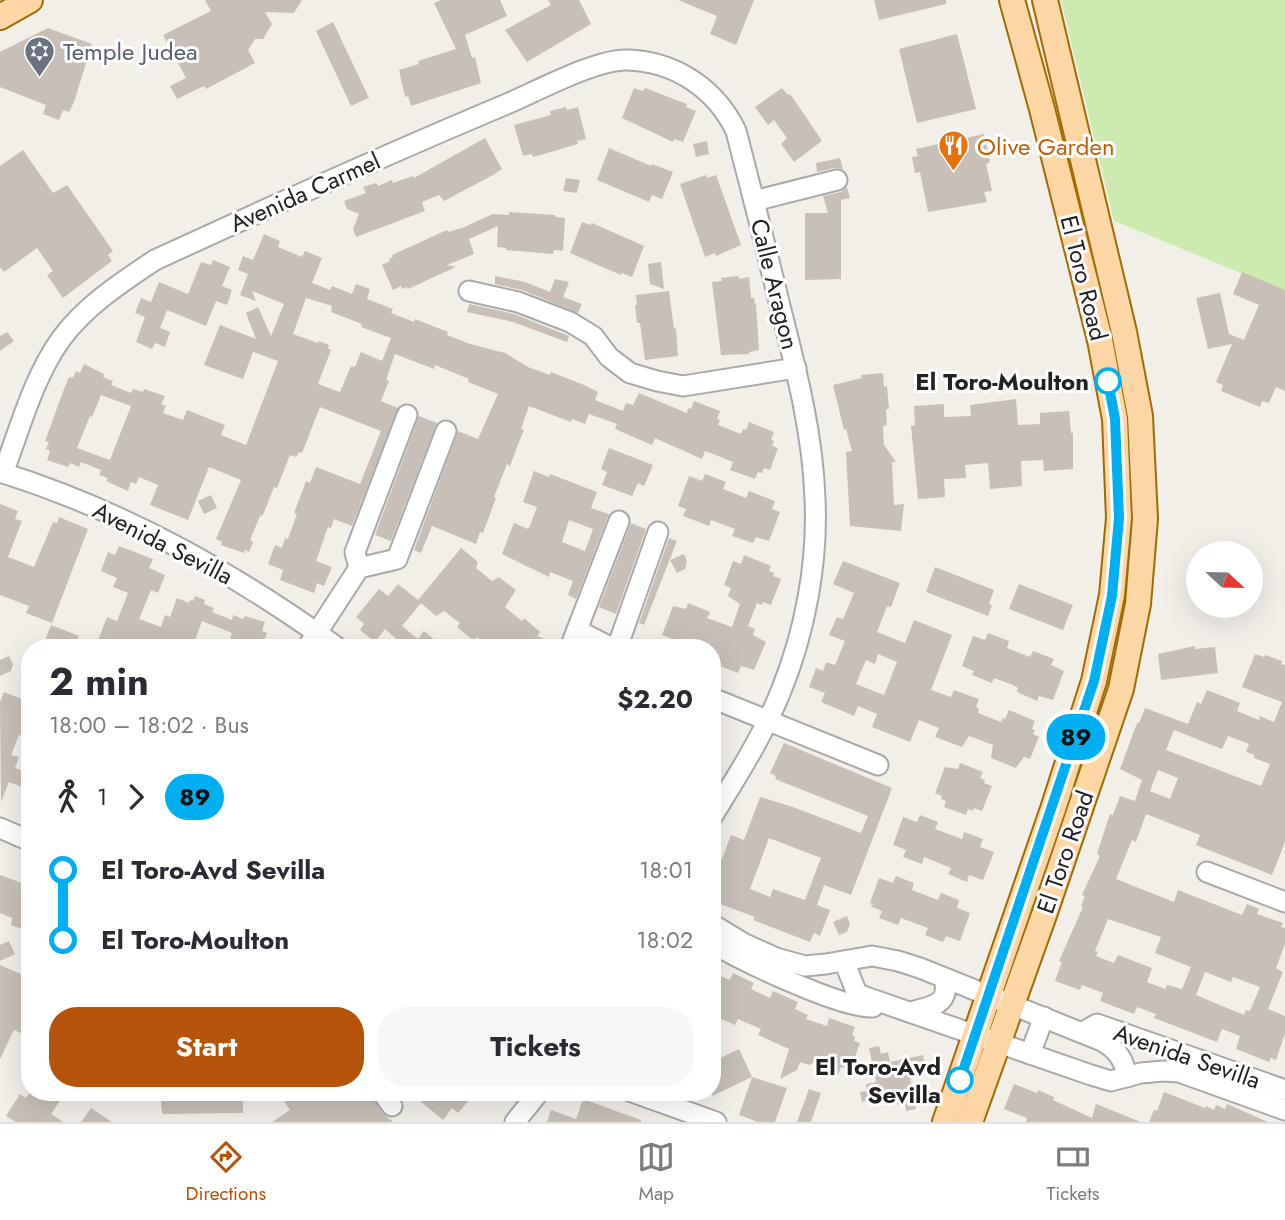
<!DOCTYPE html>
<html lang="en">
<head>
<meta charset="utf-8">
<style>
  :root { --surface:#fff; --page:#f7f7f7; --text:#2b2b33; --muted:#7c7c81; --line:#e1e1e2; --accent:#b45309 }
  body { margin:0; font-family:Jost,sans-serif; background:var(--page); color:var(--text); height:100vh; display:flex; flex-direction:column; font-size:26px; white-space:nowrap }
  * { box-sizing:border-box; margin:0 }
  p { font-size:23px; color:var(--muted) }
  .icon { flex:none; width:38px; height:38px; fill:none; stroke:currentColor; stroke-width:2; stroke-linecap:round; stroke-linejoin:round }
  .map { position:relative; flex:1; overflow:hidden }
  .drawer { position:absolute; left:21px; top:639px; width:700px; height:462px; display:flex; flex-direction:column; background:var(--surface); border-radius:28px; box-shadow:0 7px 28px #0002 }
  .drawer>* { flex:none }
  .badge { padding:0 14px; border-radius:23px; font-size:24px; line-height:46px }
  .needle { width:46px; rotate:112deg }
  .controls { position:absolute; left:1186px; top:541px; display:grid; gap:14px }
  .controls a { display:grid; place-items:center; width:77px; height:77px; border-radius:50%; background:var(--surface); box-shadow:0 7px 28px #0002; font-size:35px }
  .map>.badge { position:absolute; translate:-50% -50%; box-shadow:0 0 0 4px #fff }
  .legs { display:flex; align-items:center; gap:10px; height:77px; padding:0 28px; font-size:23px }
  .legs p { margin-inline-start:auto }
  .overview { display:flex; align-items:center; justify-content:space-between; height:119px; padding:0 28px }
  h1 { font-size:38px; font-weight:700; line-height:52px }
  .cta { display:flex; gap:14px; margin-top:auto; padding:14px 28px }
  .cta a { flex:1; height:80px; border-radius:28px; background:var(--accent); color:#fff; font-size:28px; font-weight:700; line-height:80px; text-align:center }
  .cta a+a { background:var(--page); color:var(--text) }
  ul { padding:0 28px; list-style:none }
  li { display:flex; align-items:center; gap:24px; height:70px; font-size:26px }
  li i { display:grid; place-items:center; width:10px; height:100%; margin:0 9px; background:currentColor }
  li i::after { content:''; width:18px; height:18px; margin:-9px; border:5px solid; border-radius:50%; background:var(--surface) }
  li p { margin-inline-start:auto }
  li:first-child i { background:linear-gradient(#0000 50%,currentColor 0) }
  li:last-child i { background:linear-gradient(currentColor 50%,#0000 0) }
  .dock { display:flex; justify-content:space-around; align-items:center; height:98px; border-top:2px solid var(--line); background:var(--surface); font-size:19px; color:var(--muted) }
  .dock a { display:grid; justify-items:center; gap:4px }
  .dock .current { color:var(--accent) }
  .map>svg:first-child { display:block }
</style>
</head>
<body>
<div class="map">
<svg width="1285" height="1122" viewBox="0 0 1285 1122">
  <rect width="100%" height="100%" fill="#f2efe9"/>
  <path fill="#cdebb0" d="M1061,0H1285V291L1114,221Z"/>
  <g fill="#c7bfb8" fill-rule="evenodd">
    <path d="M205,0H302L294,13L265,12L272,24L263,39H255L248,50L255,63L206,89L204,86L177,99L170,86L186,78L163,35L211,11Z"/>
    <path d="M441,0H500L507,16L465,35L472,58L475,57L481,83L411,106L408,96L405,97L399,70L419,64L418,61L456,49L434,3Z"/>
    <path d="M548,0H579L591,24L527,62L505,30L551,5Z"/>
    <path d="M678,0H754L736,45L710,34L717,16Z"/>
    <path d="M874,0H946V4L879,20Z"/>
    <path d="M333,22L369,98L351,106L316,31Z"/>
    <path d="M48,28L92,44L74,102L69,112L63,110L59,120L43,114L46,105L0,87V52Z"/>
    <path d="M957,34L976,109L917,123L899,49Z"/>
    <path d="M634,88L643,91L645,88L687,104L686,107L696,111L683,142L674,139L673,142L622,118Z"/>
    <path d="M782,88L787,94L791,95L822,141L794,162L781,144L787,138L774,120L768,125L755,107Z"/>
    <path d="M566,107L567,110L578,107L586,139L577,141L578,144L551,152L533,157L532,154L523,156L514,125L551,115L550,111Z"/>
    <path d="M984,134L990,162L986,164L992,191L984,192L987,202L928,212L920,172L915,173L912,157L918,156L916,149Z"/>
    <path d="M485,138L502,169L493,175L444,201L439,195L422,202L425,211L356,237L353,229L359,214L347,209L344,201L366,193L363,187L376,183L378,186L392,180L393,183L413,176L414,178Z"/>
    <path d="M707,141L709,154L696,157L693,144Z"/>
    <path d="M609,148L651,166L652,164L673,172L662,199L652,195L649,202L597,180Z"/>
    <path d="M23,150L53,193L67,185L113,251L108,255L112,261L63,298L47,275L53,271L37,248L4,272L0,267V166Z"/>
    <path d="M840,158L843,169L834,168L817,172L816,163Z"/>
    <path d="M706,175L707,178L716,175L741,245L716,256L715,253L705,257L680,184Z"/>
    <path d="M566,178L580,180L577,193L563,191Z"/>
    <path d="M847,187L850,198L841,200V279L805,280V213H828L823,196L841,192Z"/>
    <path d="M509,212L555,215V217L565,218L563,251L554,250L553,254L506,250V248L497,247L498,226L469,239L474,254L447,265L456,267L408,289L407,287L402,289L401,286L393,290L382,265L390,261L389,259L393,257L392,255L447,230L448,232L462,228L493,214L509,215Z"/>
    <path d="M582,222L591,225L592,223L644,246L632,277L622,273L621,275L570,253Z"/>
    <path d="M264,234L280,241L278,247L302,257L305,251L322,258L312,283L330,290L332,286L352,294L356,284L370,289L367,299L393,309L391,313L414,322L415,319L448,332L447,335L470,344L505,353L528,367L550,375L551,372L584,385L598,392L595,400L623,411L626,403L633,405L639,393L687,413L688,408L691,409L694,401L720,411L717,419L720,420L718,425L741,434L743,429L746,430L749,422L774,432L771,440L774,441L772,446L778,448L770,470L764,468L762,473L758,472L755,479L730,470L733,462L713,454L705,451L702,459L655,438L652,445L615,429L617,424L589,414L585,424L572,419L571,422L529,406L521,429L524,430L519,442L510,466L507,464L494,497L496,498L483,533L480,532L476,544L432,526L421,553L414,550L458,431L478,439L498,394L468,382L469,379L435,365L434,369L395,354L386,380L389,381L381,401L398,408L352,526L334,519L331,528L328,527L316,561L332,567L324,586L317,583L314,593L280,580L283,570L268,564L275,545L282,548L285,538L288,539L297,514L294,513L306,481L310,483L316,467L360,484L381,431L320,407L302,453L299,452L296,457L290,455L277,488L274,487L263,515L260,516L250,540L253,542L249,552L245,550L244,553L221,545L222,542L216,539L241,480L209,467L188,520L150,505L158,485L139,477L136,484L131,482L128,491L106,481L108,478L99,475L101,470L81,462L79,467L70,463L68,467L47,460L50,451L46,449L49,442L45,441L64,389L69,377L73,378L76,371L80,373L84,364L104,374L103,377L113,381L111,385L131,393L133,389L143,392L144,389L165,396L161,404L166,406L163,413L183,420L187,410L225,425L221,435L246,445L278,361L253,352L243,379L204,365L220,325L256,339L246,313L258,307L271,336L284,304L252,291L256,301L240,295L248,274L238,270L243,256L253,260ZM306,298L332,306L331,312L362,324L361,327L391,338L382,361L361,352L355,367L351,366L340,392L318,384L331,350L328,349L329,345L319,341L318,343L293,334ZM101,395L131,406L110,460L77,448L90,416L92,417Z"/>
    <path d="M213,260L230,267L222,286L232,290L227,305L216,301L206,326L167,310L160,328L170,332L165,347L155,343L152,349L136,342L145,317L135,313L141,298L151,302L159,282L188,294L201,262L211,265Z"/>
    <path d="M661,262L664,289L650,284L648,264Z"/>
    <path d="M1242,272L1285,290V391L1276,387L1269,403L1262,401L1260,407L1221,391L1223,385L1216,382L1232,344L1208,349L1196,298L1220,293L1229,334L1244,340L1259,305L1233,294Z"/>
    <path d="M495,276L525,282L550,292L555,279L569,282L563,297L582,304L578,313L522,290L495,284Z"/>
    <path d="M738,276L739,279L749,277L751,298H754L755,304H756L759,350L749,352V354L721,355L712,282L722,281L721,278Z"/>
    <path d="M669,291L674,329L676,328L678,356L645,360L640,323H637L635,305H637L636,295Z"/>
    <path d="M469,304L514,314L569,336L567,342L513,322L467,312Z"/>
    <path d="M7,332L14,341L0,351V336Z"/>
    <path d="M883,373L884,387L887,386L889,409H886L887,425L883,426L884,445L896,462H892L894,505L904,504L901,531L850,526L846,452L852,451L846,429L844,430L833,385L862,378L861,375Z"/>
    <path d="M1016,399L1018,425L1040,424V413L1069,411L1071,433H1073V469L1044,471L1043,460L1021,461L1022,486L990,489L988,463L965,465L966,478L944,479L945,497L918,499L911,426L915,425L914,406L944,404V417L971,416L970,405Z"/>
    <path d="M419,416L437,423L391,541L375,535Z"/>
    <path d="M609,448L653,465L644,486L638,483L632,496L602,485L607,472L601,469Z"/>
    <path d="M534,471L549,477L550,474L597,492L591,508L609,514L576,599L568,595L573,581L550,572L549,577L502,554L514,523L528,529L530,526L537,507L523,502ZM569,520L593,529L585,551L562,542Z"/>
    <path d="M705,474L726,482L723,489L746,498L749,491L775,501L772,509L780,512L769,541L756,537L753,543L732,536L735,529L711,520L709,526L683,516L686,509L678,506L689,476L702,481Z"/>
    <path d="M211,495L217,508L204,514L198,501Z"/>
    <path d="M0,504L18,511L15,519L22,521L8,557L34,567L53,522L57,523L59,517L88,529L52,623L26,613L29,606L0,595Z"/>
    <path d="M631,523L646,529L616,614L599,607Z"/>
    <path d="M669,538L677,541L644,625L639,623Z"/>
    <path d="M119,546L153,559L149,568L165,575L158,593L151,590L139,619L161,627L165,615L170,617L177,598L189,603L190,600L193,601L195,596L205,600L204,604L214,608L212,612L232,620L233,615L243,619L245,616L265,622L262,631L267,633L261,648H227L232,633L202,621L192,648H95L107,617L117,621L128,593L113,587L117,578L101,571L108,552L115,555Z"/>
    <path d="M461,548L478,562L476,568L492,581L499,577L516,590L505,607L522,621L524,618L540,632L537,636L558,645V648H490L477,637L474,641L457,627L460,623L444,611L436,616L421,603L402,626L418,639L424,631L444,648H407L385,629L375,642L360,630L364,624L356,617L379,589L388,596L398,584L418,600Z"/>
    <path d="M684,554L687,562L685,569L677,573L670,560Z"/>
    <path d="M744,555L771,566L769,571L774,573L773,576L781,579L771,605L763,602L762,605L757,603L748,626L755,629L753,635L766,642L754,670L741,666L738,673L717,665L720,658L712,655V648H672L675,640L662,635L673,606L686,609L688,603L710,612L707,618L732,627L740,604L728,596L731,588L724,585L733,561L741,564Z"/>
    <path d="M843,561L900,583L891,607L887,606L877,632L905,643L914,620L952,635L931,690L951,697L954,690L979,699L976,707L979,708L978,713L1001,722L1003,718L1005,719L1009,710L1035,721L1032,729L1035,730L1033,734L1039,737L1030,759L1024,757L1016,768L991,758L993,745L969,736L962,747L935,737L939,728L919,720L910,742L872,727L877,714L858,706L854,716L821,702L825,693L809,687L816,668L823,671L826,662L835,665L845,641L829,635L837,617L843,619L854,593L833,584ZM878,654L897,662L884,695L856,684L866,660L875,664Z"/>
    <path d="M935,567L994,590L989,604L992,605L988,616L926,592Z"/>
    <path d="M1019,584L1073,605L1063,630L1009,609Z"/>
    <path d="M51,625L79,636L74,648H42Z"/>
    <path d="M988,633L1009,641L1007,648L1030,657L1033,651L1054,659L1051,665L1064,671L1053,700L1039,696L1037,701L1017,692L1018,688L1013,685L994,678L992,683L972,675L974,671L962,666L973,636L985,640Z"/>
    <path d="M1195,646V649L1215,647L1218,673L1161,680L1158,654Z"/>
    <path d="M1255,654L1264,657L1265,655L1282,661L1281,664L1285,665V842L1272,875L1196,845L1200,835L1146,814L1136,842L1132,840L1116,879L1174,902L1178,890L1242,915L1247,904L1259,909L1257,914L1283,923L1281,927L1285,928V944L1276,968L1283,972L1268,1009L1285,1016V1033L1276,1060L1271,1058L1269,1062L1236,1049L1240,1036L1222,1029L1217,1042L1154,1018L1156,1014L1137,1007L1134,1014L1100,1001L1103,993L1082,985L1080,990L1055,981L1062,962L1059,961L1083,907L1081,906L1085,896L1082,895L1100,856L1097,854L1110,814L1113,815L1120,796L1135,801L1142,780L1120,769L1137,723H1139L1145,708L1188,724L1197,702L1201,704L1207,690L1240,703L1237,711L1259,720L1260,716L1274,722L1282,702L1242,687ZM1174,730L1222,749L1228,736L1249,744L1246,752L1254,755V758L1270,764L1261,786L1166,750ZM1158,770L1178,778L1170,799L1150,791ZM1108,919L1161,937L1155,953L1191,967L1182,989L1167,985L1165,989L1147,982L1152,968L1118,955L1114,963L1096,956L1098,952L1095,951ZM1205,972L1231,982L1233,977L1260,987L1250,1011L1246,1010L1244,1015L1196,995Z"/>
    <path d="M9,656L13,664L11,671L0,676V660Z"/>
    <path d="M4,692L30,702L26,716L30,718V728L26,737L19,735L11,755L19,757L15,768L30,773V790L9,782L1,802L0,702Z"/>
    <path d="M784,743L892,788L851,895L824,885L817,905L830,910L820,936L814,933L810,942L753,920L755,917L712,901V885L731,835L744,840L760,797L793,807L861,833L868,816L775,779L776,776L770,773ZM769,838L821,858L805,900L773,889L770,897L750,889Z"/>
    <path d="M960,763L983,772L980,778L985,780L984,783L992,786L982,811L974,808L973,811L968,809L966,815L944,807L946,801L941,799L942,796L935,793L945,767L958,769Z"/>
    <path d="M920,815L938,822L935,829L962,839L964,832L983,839L980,847L994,852L983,880L969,875L967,882L948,874L951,868L924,857L922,864L903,857L906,850L893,845L903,817L917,822Z"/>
    <path d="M0,875L30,886V932L11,925L12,918L0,913Z"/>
    <path d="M896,876L914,883L912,890L938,900L941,893L959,900L957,908L970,913L960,941L946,936L943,942L925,935L928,928L901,918L898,925L879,918L882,911L870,906L874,904L870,903L879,878L893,883Z"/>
    <path d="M847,916L850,924L847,932L839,935L833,922Z"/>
    <path d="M9,941L15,954L0,961V945Z"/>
    <path d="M0,965L30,978V1020L23,1034L14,1030L0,1059Z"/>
    <path d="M733,973L754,983L751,989L770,998L773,991L798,1002L795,1009L808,1015L806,1019L827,1026L829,1018L855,1027L852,1035L855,1036L854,1041L860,1043L852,1065L846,1063L844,1068L841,1067L838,1075L817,1067L819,1060L809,1065L800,1062L797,1070L780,1079L789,1049L758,1035L761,1029L747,1023L738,1019L735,1025L712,1015V986L717,975L730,980Z"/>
    <path d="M879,1046L881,1054L888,1052L890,1062L923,1055L925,1065L918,1067L920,1074L910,1076L916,1109L906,1111L905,1104L898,1106L896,1096L862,1102L860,1092L867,1091L866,1084L876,1082L869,1048Z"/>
    <path d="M739,1049L752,1077L787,1088L775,1122H758L739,1115L752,1077L712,1096V1062Z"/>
    <path d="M1014,1084L1037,1093L1038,1090L1054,1097L1053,1100L1092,1118L1096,1104L1141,1122H1026L1027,1118L1004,1109Z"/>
    <path d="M809,1089L821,1093L811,1122H797Z"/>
    <path d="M30,1092H66L51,1114L63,1122H16L6,1116L20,1094L26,1098Z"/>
    <path d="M278,1092H370L382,1113L393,1122H272L290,1110Z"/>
    <path d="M427,1092H463L471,1098L458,1113L452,1108L443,1120L420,1101Z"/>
    <path d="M1164,1092L1205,1108L1206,1106L1214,1110L1216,1105L1225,1109L1227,1104L1268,1122H1149L1154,1110L1157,1111Z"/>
    <path d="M583,1099L641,1120V1122H547L551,1110L576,1119Z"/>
    <path d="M243,1100V1113L162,1114L161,1101Z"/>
    <path d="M91,1108L112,1122H81Z"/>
  </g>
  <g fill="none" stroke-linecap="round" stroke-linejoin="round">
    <defs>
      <g id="minor">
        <path d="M754,201L837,180"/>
        <path d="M469,291L518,302L570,322L593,336L609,357L630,373L657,381L683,386L796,368"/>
        <path d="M0,472C122,510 235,573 338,648"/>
        <path d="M3,473C20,429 33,378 61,339C85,306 122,282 155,260C272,206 390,153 509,103C539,90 597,59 627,60C675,61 716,89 736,131C751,189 766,248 780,306C796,369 813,434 815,499C818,563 805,632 781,691C763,736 737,776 712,817"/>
        <path d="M359,568L397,559L446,431"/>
        <path d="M359,568L355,552L407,415"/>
        <path d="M577,630L612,648"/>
        <path d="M307,648L359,568"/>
        <path d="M570,648L619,521"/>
        <path d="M617,648L658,532"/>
        <path d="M712,698L878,765"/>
        <path d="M0,828L30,841"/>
        <path d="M1207,872L1285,902"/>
        <path d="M712,924L745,944L776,958L805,966L826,964L872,956L898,961L920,968L1102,1041C1118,1050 1124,1060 1127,1077"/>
        <path d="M712,943C740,960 842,1009 873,1007"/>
        <path d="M844,961L856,991L860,995L1091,1075L1111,1081L1141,1073L1163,1071L1179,1072L1285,1110"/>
        <path d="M911,1012C932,1006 951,1005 944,978"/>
        <path d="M1083,1032L1097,1024L1285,1090"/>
        <path d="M1030,1054L1044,1017"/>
        <path d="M382,1092L392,1106"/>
        <path d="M632,1092L716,1122"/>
        <path d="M515,1122L539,1092"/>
      </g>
      <g id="major">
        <path d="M0,17L30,0"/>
        <path d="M945,1122L1053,809L1094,681L1112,595L1119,518L1115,419L1100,340L1042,109L1012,0"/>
        <path d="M970,1122L1044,915L1121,689L1138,604L1145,519L1140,416L1124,332L1045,0"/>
      </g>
    </defs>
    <use href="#minor" stroke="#a9a9a9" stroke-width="23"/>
    <use href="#major" stroke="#a06b00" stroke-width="28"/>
    <use href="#minor" stroke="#fff" stroke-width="19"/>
    <use href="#major" stroke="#fcd6a4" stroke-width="24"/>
  </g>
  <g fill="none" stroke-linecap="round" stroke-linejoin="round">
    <defs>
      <path id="line-1" d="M960,1080L1094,681L1112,596L1119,518L1115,419L1108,381"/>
    </defs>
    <use href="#line-1" stroke="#fff" stroke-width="16"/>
    <use href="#line-1" stroke="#00aff2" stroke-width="10"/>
  </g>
  <defs>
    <symbol id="synagogue-pin" viewBox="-11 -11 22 30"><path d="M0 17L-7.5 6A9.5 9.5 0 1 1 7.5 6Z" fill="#6b7280" stroke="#fff"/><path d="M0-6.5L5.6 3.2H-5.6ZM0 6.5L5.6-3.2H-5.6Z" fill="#fff"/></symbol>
    <symbol id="restaurant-pin" viewBox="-11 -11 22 30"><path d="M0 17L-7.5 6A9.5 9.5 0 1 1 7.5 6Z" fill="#e8710a" stroke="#fff"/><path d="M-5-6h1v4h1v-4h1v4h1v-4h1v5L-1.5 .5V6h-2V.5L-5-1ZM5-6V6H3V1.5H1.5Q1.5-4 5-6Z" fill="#fff"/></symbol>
  </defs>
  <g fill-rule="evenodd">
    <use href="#synagogue-pin" x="22" y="34" width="35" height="47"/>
    <use href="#restaurant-pin" x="936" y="128" width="35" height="47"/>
  </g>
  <g fill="#fff" stroke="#00aff2" stroke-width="3.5">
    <circle cx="1108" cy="381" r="12"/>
    <circle cx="960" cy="1080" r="12"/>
  </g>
  <g text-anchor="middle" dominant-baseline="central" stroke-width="6" stroke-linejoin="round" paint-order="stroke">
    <g font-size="24" fill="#5b616d" stroke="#fff" text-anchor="start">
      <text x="63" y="51">Temple Judea</text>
    </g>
    <g font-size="24" fill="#c56008" stroke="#fff" text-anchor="start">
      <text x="977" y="146">Olive Garden</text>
    </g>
    <g font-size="24" fill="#222" stroke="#fff">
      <text transform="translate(305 192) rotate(-24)">Avenida Carmel</text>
      <text transform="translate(1084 278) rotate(76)">El Toro Road</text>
      <text transform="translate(775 284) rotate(76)">Calle Aragon</text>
      <text transform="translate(163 543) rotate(27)">Avenida Sevilla</text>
      <text transform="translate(1065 852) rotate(-71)">El Toro Road</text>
      <text transform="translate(1187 1056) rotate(19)">Avenida Sevilla</text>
    </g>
    <g font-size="24" font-weight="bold" fill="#222" stroke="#fff" text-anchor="end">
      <text x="1089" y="381">El Toro-Moulton</text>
      <text x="941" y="1066">El Toro-Avd<tspan x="941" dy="28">Sevilla</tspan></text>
    </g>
  </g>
</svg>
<div class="controls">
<a><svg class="needle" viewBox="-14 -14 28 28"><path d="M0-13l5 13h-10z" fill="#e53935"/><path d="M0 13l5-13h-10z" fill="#7c7c81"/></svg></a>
</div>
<b class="badge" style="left:1076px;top:737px;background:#00aff2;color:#111">89</b>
<section class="drawer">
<div class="overview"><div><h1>2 min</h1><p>18:00 – 18:02 · Bus</p></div><b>$2.20</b></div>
<div class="legs"><svg class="icon" aria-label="walk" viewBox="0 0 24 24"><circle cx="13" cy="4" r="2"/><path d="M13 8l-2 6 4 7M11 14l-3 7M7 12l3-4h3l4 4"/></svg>1<svg class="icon" aria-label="forward" viewBox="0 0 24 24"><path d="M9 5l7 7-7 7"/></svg><b class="badge" style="background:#00aff2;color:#111">89</b></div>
<ul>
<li><i style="color:#00aff2"></i><b>El Toro-Avd Sevilla</b><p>18:01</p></li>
<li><i style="color:#00aff2"></i><b>El Toro-Moulton</b><p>18:02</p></li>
</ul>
<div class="cta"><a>Start</a><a>Tickets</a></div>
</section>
</div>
<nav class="dock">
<a class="current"><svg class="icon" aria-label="directions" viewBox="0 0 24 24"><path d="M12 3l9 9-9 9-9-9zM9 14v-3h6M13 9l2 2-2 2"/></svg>Directions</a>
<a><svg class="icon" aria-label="map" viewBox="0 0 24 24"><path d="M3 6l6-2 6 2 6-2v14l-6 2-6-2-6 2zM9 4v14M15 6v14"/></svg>Map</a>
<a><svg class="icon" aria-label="tickets" viewBox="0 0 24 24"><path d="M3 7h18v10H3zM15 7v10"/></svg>Tickets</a>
</nav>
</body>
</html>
